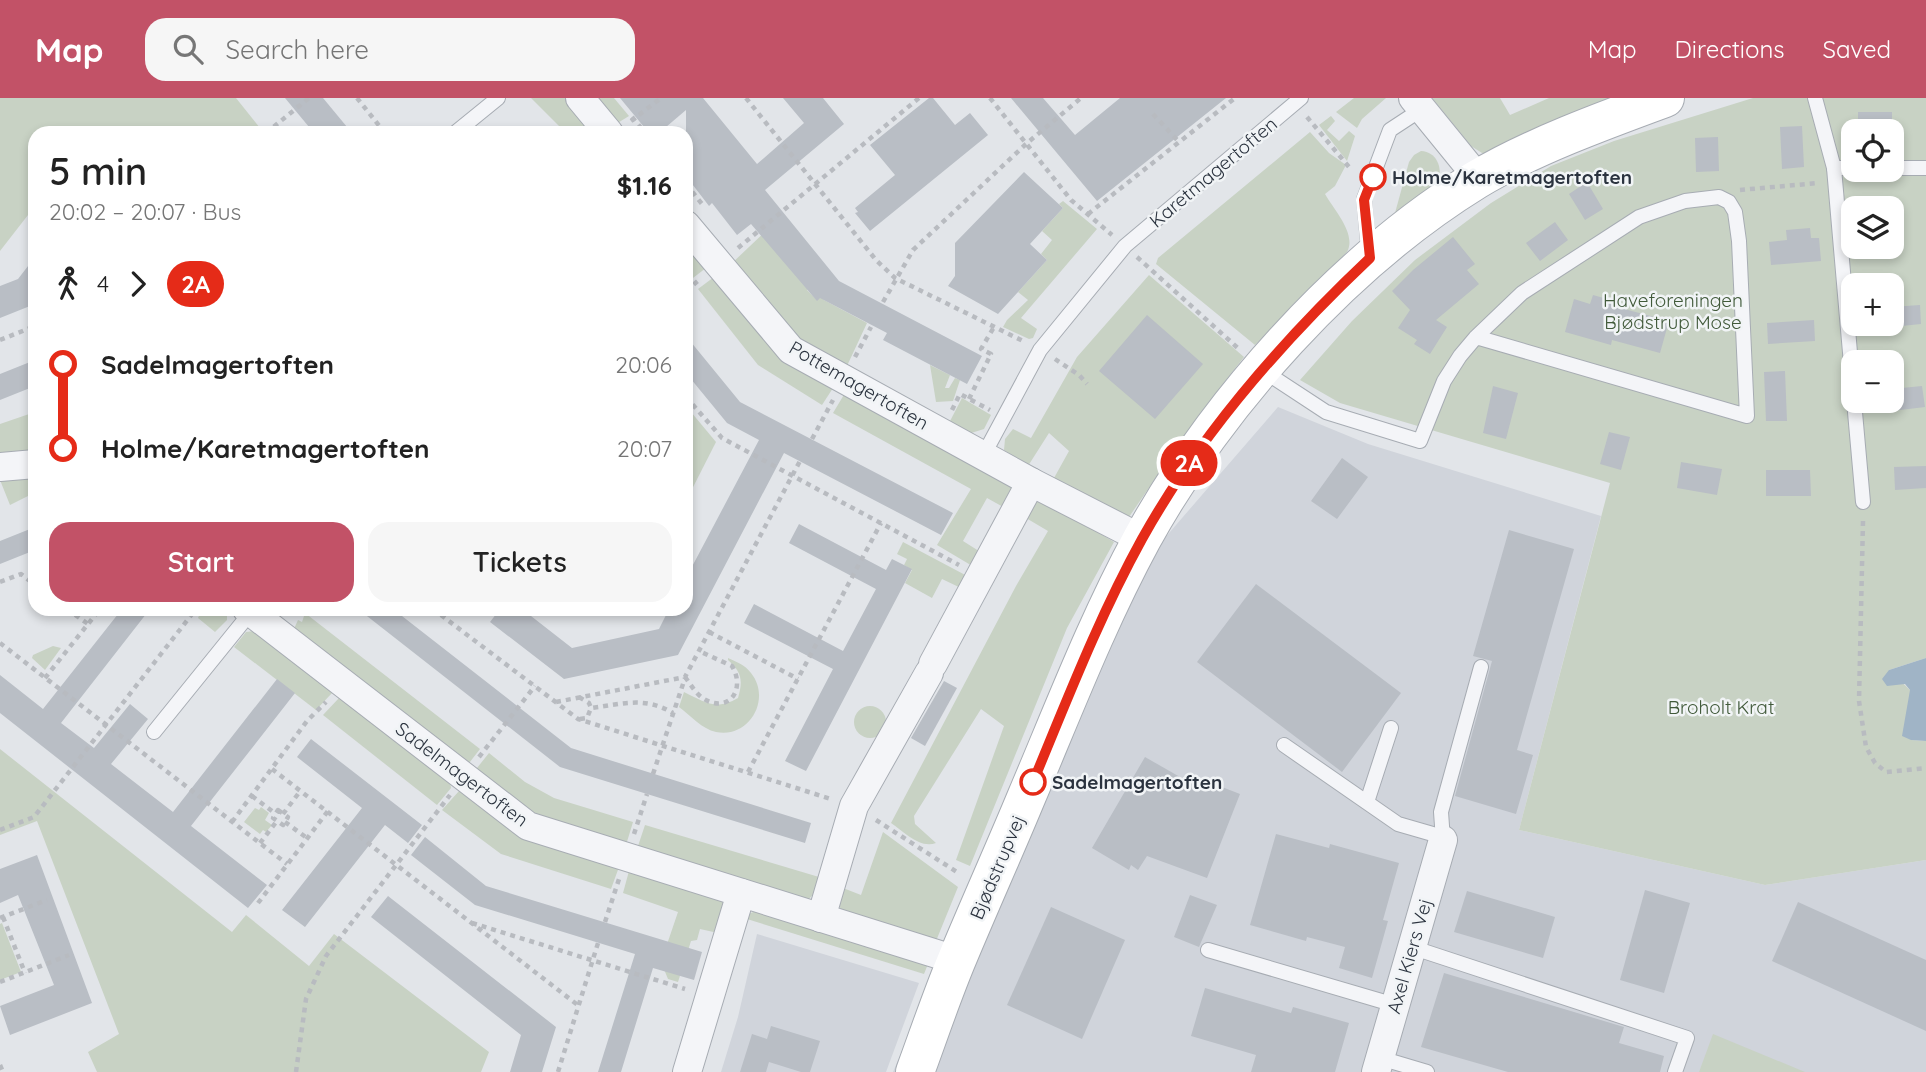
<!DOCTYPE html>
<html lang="en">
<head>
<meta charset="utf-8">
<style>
  :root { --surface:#fff; --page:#f6f6f6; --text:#222; --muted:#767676; --accent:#c25267 }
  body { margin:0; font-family:Quicksand,sans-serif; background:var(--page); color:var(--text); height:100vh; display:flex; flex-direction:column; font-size:26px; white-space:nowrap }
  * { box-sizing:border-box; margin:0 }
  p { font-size:23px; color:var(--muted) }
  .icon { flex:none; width:38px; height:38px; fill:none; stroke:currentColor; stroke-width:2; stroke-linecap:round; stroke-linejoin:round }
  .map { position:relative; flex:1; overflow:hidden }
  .sheet { position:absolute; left:28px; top:28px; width:665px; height:490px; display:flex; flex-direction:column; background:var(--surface); border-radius:21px; box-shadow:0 4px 10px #0003 }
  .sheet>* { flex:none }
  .badge { padding:0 14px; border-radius:23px; font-size:24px; line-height:46px }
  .tools { position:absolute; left:1841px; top:21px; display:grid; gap:14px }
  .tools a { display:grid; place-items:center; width:63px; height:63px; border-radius:14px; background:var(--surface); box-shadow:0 4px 10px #0003; font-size:35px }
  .map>.badge { position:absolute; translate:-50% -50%; box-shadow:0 0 0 4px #fff }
  .legs { display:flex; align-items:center; gap:10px; height:77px; padding:0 21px; font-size:23px }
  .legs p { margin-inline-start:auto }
  .headline { display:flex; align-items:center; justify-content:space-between; height:119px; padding:0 21px }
  h1 { font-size:38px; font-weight:600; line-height:52px }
  .cta { display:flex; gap:14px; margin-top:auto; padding:14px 21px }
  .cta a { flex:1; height:80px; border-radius:21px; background:var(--accent); color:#fff; font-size:28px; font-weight:600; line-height:80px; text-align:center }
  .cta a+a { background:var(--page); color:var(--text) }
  ul { padding:0 21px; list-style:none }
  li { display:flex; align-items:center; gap:24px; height:84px; font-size:26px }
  li i { display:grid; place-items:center; width:10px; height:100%; margin:0 9px; background:currentColor }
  li i::after { content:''; width:18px; height:18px; margin:-9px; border:5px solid; border-radius:50%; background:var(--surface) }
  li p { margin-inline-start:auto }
  li:first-child i { background:linear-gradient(#0000 50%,currentColor 0) }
  li:last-child i { background:linear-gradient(currentColor 50%,#0000 0) }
  header { display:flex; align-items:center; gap:42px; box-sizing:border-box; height:98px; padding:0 35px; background:var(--accent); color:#fff }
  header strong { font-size:33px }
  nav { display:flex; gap:38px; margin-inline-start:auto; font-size:24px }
  .search { width:490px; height:63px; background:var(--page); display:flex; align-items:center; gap:18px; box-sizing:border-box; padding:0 24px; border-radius:21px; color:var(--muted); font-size:26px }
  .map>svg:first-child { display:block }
</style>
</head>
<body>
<header>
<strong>Map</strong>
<div class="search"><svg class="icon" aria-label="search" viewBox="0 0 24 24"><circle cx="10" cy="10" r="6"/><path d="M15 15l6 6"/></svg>Search here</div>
<nav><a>Map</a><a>Directions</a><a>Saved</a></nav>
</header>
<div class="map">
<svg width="1926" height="974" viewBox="0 0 1926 974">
  <rect width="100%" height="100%" fill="#e2e5e9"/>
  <g fill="#d0d4db">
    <path d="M1278,309L1368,346L1601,418L1519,732L1765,787L1926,762V974H893L1053,603L1157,449Z"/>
    <path d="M757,836L919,885L886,974H721L738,919Z"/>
  </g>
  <g fill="#c8d2c4" fill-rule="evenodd">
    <path d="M0,0H236L264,35H35V108L0,153Z"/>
    <path d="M531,0H566L595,35H566Z"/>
    <path d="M594,0H614L629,18L616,26Z"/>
    <path d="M1354,0H1386L1362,21L1357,30L1336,14Z"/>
    <path d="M1432,0H1500L1510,17L1549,0H1632L1495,56L1482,55L1471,48Z"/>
    <path d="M1753,0H1926V560L1889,572L1910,592L1911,642L1926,643V762L1765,787L1519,732L1610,385L1340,305L1300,282L1352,223L1415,162L1491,105L1551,68L1614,43ZM1853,33H1892V72H1853ZM1853,110H1892V149H1853ZM1853,187H1892V226H1853ZM1853,264H1892V303H1853Z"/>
    <path d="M1331,18L1335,23L1327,32L1339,43L1349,33L1355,38L1347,63L1319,27Z"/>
    <path d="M1310,34L1329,55L1346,67L1335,88L1325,96C1334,112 1357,136 1347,154L1255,247L1156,166L1158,160Z"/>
    <path d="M1421,53C1437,54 1442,69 1439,83L1395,115L1409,64L1414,57Z"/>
    <path d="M1063,103L1097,131L1021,220L1037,231L1033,240L1029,241L1003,229L1007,222L1028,202L1018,194L1047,162L1041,156L1052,142L1042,133L1063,110L1059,106Z"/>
    <path d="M767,132L813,186L807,192L817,202L821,198L824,202L867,225L846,270L798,242L730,167Z"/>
    <path d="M686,145L706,170L689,183L686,179Z"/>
    <path d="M1149,177L1244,259L1198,318L1129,419L1054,380L1069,353L1049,335L1028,368L1004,352L1005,341L1013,331L1031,340L1077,259Z"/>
    <path d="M714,179L833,290L822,307L758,267L698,191Z"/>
    <path d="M930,267L950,277L945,290H949L955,280L960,282L953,303L936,304Z"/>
    <path d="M845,295L1014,388L1005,410L987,400L963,443L982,455L974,469L937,447L971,391L833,315Z"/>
    <path d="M962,300L991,317L984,331L968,336L949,325Z"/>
    <path d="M686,308L716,344L686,403Z"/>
    <path d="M35,314V355L0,358V326Z"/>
    <path d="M35,379V398L32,396L10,407L0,382Z"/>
    <path d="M1038,399L1114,444L1067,530L970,768L956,762L1004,628L981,611L914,718L915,726L936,745C920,751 904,734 891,725L1016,488L1048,433L1026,420Z"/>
    <path d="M903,444L969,479L963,491L942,481L932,500L905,485L912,472L904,467L907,461L897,456Z"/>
    <path d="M202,511H227V522L215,534L198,520Z"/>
    <path d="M305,515L480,651L466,669L293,533L298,522L302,524Z"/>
    <path d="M254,533L333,594L316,612L234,549L246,534Z"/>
    <path d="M53,548L61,550L45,572L32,560L33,557Z"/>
    <path d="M728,560C737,564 745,567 751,575C772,601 749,641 716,634C702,631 691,618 679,609L684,594C705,604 716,613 738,600C743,583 742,574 728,562Z"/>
    <path d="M339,600L450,684L451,690L437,707L323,617Z"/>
    <circle cx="870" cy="624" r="16"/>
    <path d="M0,651L232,834L246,817L309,868L334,836L489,954L481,974H97L88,954L119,936L37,723L0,737Z"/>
    <path d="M489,655L525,684L554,700L633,724L626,747L539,719L473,675Z"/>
    <path d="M459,693L493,719L536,744L619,769L611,791L501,756L442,712Z"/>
    <path d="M261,709L269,715L265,722L272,727L266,734L263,732L260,736L244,724L255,710L259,712Z"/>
    <path d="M645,727L819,779C817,790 815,797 806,803L637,751Z"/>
    <path d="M883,734L958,789L936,843L843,814L837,805L843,790L861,797Z"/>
    <path d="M629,773L721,801L724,806L718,835L700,831L697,842L691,843L678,884L668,881L661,864L678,814L623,795Z"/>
    <path d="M756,813L928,866L924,876L747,821L748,816Z"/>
    <path d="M2,825L21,874L0,882V826Z"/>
    <path d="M1713,936L1805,974H1699Z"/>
  </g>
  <path fill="#a0b4c6" d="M1926,560V643L1911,642L1902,638L1910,592L1905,586L1887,588L1882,581L1889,572Z"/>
  <g fill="#b9bec5">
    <path d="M285,0H323L352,35H314Z"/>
    <path d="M620,0H703L757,66L804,25L783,0H823L844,26L765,92L839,183L982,258L967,286L883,242L887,235L820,200L817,203L751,126L737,137L712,105L709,108L686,78V12L659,35H649Z"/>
    <path d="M929,0H933L955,27L970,15L988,37L870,133L855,115L858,114L855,110L895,77L870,47Z"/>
    <path d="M1011,0H1043L1075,37L1120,0H1226L1097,103Z"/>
    <rect x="1858" y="14" width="34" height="19"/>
    <path d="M1802,28L1804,69L1782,71L1780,29Z"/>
    <path d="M1718,39L1719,73L1696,74L1695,40Z"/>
    <path d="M1024,74L1063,110L1030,146L1047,162L998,216L948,188L955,178V145Z"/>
    <path d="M1587,84L1603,111L1585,122L1569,96Z"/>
    <path d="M1555,124L1568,142L1540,163L1526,145Z"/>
    <path d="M1810,130L1811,140H1819L1821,163L1771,167L1769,144L1787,142L1786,132Z"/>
    <path d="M1453,139L1475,166L1467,172L1479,186L1436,222L1447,229L1430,256L1414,246L1417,242L1398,230L1410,212L1392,193L1413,172Z"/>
    <path d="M35,159V206L0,220V188L18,181Z"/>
    <path d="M1593,197L1618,204L1617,209L1669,223L1660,255L1612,242L1611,247L1565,234L1574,201L1590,206Z"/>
    <path d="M1920,207L1921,226L1892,229V209Z"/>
    <path d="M1147,217L1203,266L1155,321L1099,273Z"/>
    <path d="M1814,222L1815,243L1768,246L1767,225Z"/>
    <path d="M686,238L740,304L953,415L941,437L784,355L678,557L564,581L490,524L500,511H522L572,550L659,531L669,511H686V480L759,342L727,325L686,275Z"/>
    <path d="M35,262V288L0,302V276Z"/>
    <path d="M1785,273L1787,323H1766L1764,274Z"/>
    <path d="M1493,288L1518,295L1506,341L1483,335Z"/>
    <path d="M1922,288L1925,309L1892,313V291Z"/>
    <path d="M1609,334L1630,339L1621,372L1600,366Z"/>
    <path d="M1342,360L1368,379L1337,421L1311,403Z"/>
    <path d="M1681,364L1722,371L1717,397L1677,390Z"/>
    <path d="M1926,368V390L1895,392L1894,369Z"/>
    <path d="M1766,372H1810L1811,398H1766Z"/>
    <path d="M799,426L886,472L892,461L912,471L806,673L785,663L833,571L744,525L754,506L843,553L876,491L789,445Z"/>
    <path d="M35,429V452L0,466V443Z"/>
    <path d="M1509,432L1574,451L1517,652L1533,657L1516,716L1455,698L1492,563L1473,558Z"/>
    <path d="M1256,486L1401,595L1342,674L1197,564Z"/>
    <path d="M122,511H150L61,625L94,650L130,606L148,621L111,666L173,714L277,581L295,595L191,728L267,787L248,810L0,615V577L43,611Z"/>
    <path d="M358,511H393L571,650L811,725L805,745L560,669Z"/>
    <path d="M944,583L957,590L925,648L911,640Z"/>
    <path d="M311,641L422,727L408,745L385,727L305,829L282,812L362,710L297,659Z"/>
    <path d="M1145,659L1201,691L1204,682L1240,696L1207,780L1147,758L1138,772L1131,767L1129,772L1092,750Z"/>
    <path d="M1276,736L1329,750L1330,746L1399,765L1383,822L1388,823L1372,880L1339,870L1345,849L1307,839L1306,843L1250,827Z"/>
    <path d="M425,739L486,788L702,854L694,882L653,870L621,974H598L635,856L475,807L411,757Z"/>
    <path d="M37,757L92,905L10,937L0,908L54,887L18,797L0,805V771Z"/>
    <path d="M1645,792L1690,805L1664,895L1620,882Z"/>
    <path d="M1467,793L1555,819L1543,860L1454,834Z"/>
    <path d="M1190,797L1217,807L1199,849L1174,839Z"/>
    <path d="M388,798L556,929L542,974H510L521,937L371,819Z"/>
    <path d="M1798,804L1926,862V933L1772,863Z"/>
    <path d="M1051,809L1125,842L1082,941L1007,907Z"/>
    <path d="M1444,875L1624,929L1619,945L1664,958L1660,974H1508L1421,949Z"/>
    <path d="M1205,890L1291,915L1293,909L1349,925L1335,974H1251L1256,957L1191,938Z"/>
    <path d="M771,928L820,943L810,974H801L769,964L766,974H740L752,936L767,941Z"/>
  </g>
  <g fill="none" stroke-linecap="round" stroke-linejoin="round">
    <defs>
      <g id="lane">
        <path d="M1815,0L1834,70L1853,289"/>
        <path d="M455,35L498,0"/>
        <path d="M1834,70H1853"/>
        <path d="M1892,70H1926"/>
        <path d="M1369,155L1364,101L1390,32L1422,11"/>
        <path d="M1262,272L1326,314L1420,343L1444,283L1460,258L1476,239L1522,195L1639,119L1685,103L1719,99L1729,104L1735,114L1739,143L1747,318L1476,239"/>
        <path d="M1854,303L1863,404"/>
        <path d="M983,358L1040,252L1125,148L1301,0"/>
        <path d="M154,634L251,514"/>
        <path d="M1284,647L1398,726L1443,739"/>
        <path d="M1367,704L1391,630"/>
        <path d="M1443,742L1441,714L1481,569"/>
        <path d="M1411,849L1687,940L1675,974"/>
        <path d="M1208,852L1395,907"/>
        <path d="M1380,960L1427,974"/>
      </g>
      <g id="street">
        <path d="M580,0L609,35"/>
        <path d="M1413,0L1479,81"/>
        <path d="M686,127L791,252L1031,384L1142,441"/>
        <path d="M0,369L35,366"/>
        <path d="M247,511L528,728L956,862"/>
        <path d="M933,566L1031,384"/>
        <path d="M821,820L854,708L929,575"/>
        <path d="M687,974L741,795"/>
        <path d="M1376,974L1443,742"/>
      </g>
      <path id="secondary" d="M915,974C929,936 942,897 958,859C980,806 1004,753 1026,700C1063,613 1097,524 1142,441C1217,305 1343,164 1476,82C1531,49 1605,22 1665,0"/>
    </defs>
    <use href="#lane" stroke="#a7acb3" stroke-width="16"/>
    <use href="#street" stroke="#a7acb3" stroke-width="30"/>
    <use href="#secondary" stroke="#a7acb3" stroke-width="40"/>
    <g stroke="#b8bbc0" stroke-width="4.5" stroke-dasharray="5 5" stroke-linecap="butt">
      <path d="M357,0L385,35"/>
      <path d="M746,0L876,162L895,180L1023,243"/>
      <path d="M990,0L1071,102L1112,137"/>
      <path d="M1153,16L1179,44"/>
      <path d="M632,19L645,35"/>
      <path d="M1307,19L1349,69"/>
      <path d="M631,23L661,0"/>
      <path d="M266,35L309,0"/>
      <path d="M686,86L702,106"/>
      <path d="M1740,92L1818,85"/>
      <path d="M1088,116L1235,0"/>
      <path d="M738,150L919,0"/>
      <path d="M1137,159L1240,252"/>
      <path d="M686,193L699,182"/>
      <path d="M883,204L913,152L1026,46L1081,0"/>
      <path d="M0,242L35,228"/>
      <path d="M855,259L871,229"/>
      <path d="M1055,261L1079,277L1087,286"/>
      <path d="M686,299L722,340L959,467"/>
      <path d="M969,301L991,256L981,251L994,229"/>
      <path d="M952,312L960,296L990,312"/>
      <path d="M812,341L833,302"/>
      <path d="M1863,423L1859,603L1866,649L1875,665L1886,674L1926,670"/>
      <path d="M0,484L21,476L35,487"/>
      <path d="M67,511L88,526"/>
      <path d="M433,511L578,621L831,701"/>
      <path d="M709,534L798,581"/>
      <path d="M0,545L287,766"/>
      <path d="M685,579C691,587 696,596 704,601C729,616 746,591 732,568L699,553"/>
      <path d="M45,580L100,511"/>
      <path d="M579,599L589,605L591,610"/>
      <path d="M556,604L685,579L800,363"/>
      <path d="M580,621L587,620L591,610C623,606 644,598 673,615"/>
      <path d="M479,659L535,588"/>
      <path d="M272,671L579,908"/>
      <path d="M748,674L881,425"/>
      <path d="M653,676L685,580"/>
      <path d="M252,698L276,716"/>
      <path d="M278,712L288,719L283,727L273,720Z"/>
      <path d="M283,716L301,692"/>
      <path d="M876,722L960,776"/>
      <path d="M232,724L307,623L326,604"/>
      <path d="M285,724L307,740"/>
      <path d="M0,732L34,719L196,511"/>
      <path d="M634,736L647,696"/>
      <path d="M260,745L277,723"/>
      <path d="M258,805L328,713"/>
      <path d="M3,819L25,875"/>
      <path d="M0,820L47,802"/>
      <path d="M605,824L619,781"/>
      <path d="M472,825L685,891"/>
      <path d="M0,884L69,857"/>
      <path d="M0,967L3,974"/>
      <path d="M296,974L306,901L326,858L450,697"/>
      <path d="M558,974L598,845"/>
    </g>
    <use href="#lane" stroke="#f4f5f8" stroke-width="14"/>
    <use href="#street" stroke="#f4f5f8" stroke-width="28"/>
    <use href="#secondary" stroke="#fff" stroke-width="38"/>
  </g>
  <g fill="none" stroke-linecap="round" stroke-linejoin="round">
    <defs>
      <path id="line-1" d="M1033,684C1067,602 1099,519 1142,441C1201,335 1282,243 1370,160L1364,102L1373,79"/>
    </defs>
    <use href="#line-1" stroke="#fff" stroke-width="16"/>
    <use href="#line-1" stroke="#e52b18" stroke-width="10"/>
  </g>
  <g fill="#fff" stroke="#e52b18" stroke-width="3.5">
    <circle cx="1373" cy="79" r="12"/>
    <circle cx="1033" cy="684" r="12"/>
  </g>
  <g text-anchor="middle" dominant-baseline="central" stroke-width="5" stroke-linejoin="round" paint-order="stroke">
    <g font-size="19" fill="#2b333f" stroke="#f1f4f6">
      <text transform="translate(1213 74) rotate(-40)">Karetmagertoften</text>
      <text transform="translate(859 287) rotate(30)">Pottemagertoften</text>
      <text transform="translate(462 676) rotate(37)">Sadelmagertoften</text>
      <text transform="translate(997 769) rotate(-67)">Bjødstrupvej</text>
      <text transform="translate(1409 858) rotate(-74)">Axel Kiers Vej</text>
    </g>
    <g font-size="19" font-weight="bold" fill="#2b333f" stroke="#f1f4f6" text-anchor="start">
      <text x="1392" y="79">Holme/Karetmagertoften</text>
      <text x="1052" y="684">Sadelmagertoften</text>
    </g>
    <g font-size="19" fill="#415a3a" stroke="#f1f4f6">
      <text x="1673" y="202">Haveforeningen<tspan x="1673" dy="22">Bjødstrup Mose</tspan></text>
      <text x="1721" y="609">Broholt Krat</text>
    </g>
  </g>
</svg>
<div class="tools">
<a><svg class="icon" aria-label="locate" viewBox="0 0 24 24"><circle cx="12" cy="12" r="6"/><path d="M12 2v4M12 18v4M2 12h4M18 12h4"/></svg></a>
<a><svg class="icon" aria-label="layers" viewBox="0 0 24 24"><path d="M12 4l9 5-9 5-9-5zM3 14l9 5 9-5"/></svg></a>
<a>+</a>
<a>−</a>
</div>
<b class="badge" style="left:1189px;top:365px;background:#e52b18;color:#fff">2A</b>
<section class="sheet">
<div class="headline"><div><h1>5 min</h1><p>20:02 – 20:07 · Bus</p></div><b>$1.16</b></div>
<div class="legs"><svg class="icon" aria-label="walk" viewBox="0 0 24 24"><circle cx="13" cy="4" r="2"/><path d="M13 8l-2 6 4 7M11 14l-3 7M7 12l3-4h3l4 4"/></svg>4<svg class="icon" aria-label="forward" viewBox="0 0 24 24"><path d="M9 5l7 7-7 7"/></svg><b class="badge" style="background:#e52b18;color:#fff">2A</b></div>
<ul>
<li><i style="color:#e52b18"></i><b>Sadelmagertoften</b><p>20:06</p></li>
<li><i style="color:#e52b18"></i><b>Holme/Karetmagertoften</b><p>20:07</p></li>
</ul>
<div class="cta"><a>Start</a><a>Tickets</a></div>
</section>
</div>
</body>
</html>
